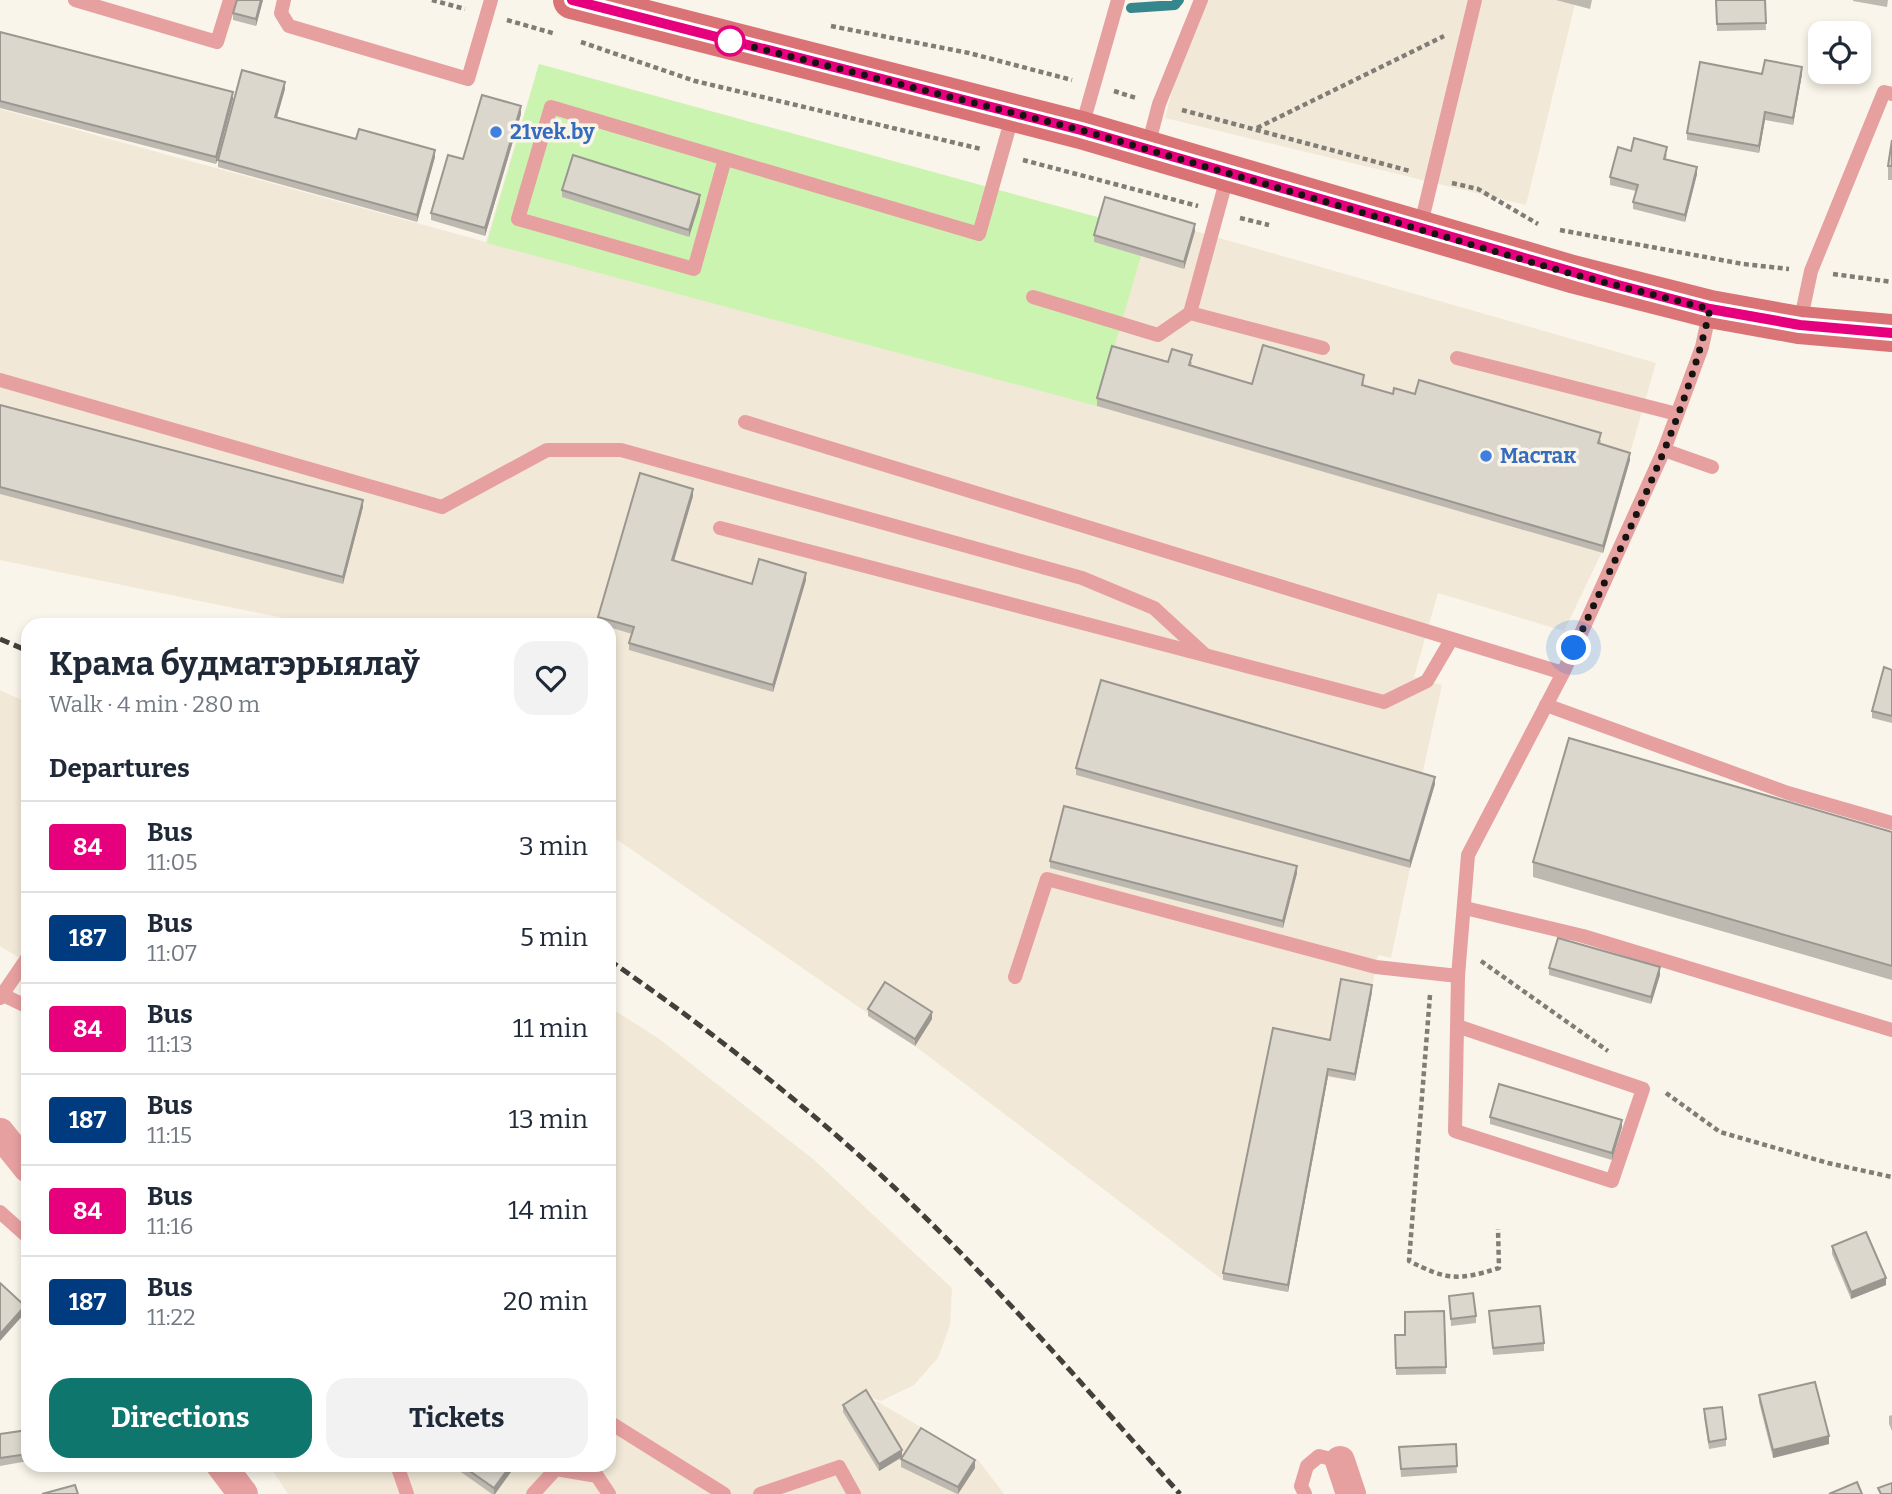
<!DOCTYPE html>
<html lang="en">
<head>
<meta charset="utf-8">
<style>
  :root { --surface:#fff; --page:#f2f2f3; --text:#1f2937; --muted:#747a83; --line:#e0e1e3; --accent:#0f766e }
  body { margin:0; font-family:Bitter,serif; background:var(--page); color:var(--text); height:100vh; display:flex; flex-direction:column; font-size:26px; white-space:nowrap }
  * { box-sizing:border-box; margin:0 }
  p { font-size:23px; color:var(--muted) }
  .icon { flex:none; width:38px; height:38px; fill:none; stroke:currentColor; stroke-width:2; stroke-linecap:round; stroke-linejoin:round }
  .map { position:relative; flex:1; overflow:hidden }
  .details { position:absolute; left:21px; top:618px; width:595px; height:854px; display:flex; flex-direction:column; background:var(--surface); border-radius:21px; box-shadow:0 4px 10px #0003 }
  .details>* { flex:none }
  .badge { padding:0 14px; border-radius:5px; font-size:24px; line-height:46px }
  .fabs { position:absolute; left:1808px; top:21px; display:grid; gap:14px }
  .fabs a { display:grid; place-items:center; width:63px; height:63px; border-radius:14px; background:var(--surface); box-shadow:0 4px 10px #0003; font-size:35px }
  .you { position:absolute; width:35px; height:35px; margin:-18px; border:5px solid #fff; border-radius:50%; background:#1a73e8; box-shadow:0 0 0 10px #1a73e833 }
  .map>.badge { position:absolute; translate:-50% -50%; box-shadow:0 0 0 4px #fff }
  h2 { padding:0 28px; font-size:26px; line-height:63px }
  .round { display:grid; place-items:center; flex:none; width:74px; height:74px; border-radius:21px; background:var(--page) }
  .headline { display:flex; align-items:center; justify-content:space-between; height:119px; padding:0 28px }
  h1 { font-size:33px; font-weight:700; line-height:52px }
  .primary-button { display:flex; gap:14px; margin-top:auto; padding:14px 28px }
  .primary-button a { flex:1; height:80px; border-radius:21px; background:var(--accent); color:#fff; font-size:28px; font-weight:700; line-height:80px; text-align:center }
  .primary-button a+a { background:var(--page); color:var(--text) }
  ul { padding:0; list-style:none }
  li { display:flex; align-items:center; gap:21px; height:91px; padding:0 28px; border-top:2px solid var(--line) }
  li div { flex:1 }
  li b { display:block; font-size:26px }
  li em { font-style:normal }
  li .badge { min-width:77px; font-weight:700; text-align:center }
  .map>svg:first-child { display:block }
</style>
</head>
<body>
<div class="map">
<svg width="1892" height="1494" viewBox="0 0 1892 1494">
  <rect width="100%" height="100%" fill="#faf5ea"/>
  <g fill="#f1e8d7">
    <path d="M1196,0H1576L1526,205L1165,118Z"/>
    <path d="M539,64L1100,218L1195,231L1656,363L1601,554L1564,631L1438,593L1414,677L1442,685L1421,780L1435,784L1410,868L1391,958L1378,955L1355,1081L1328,1077L1288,1292L1223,1280L915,1046L609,834V625H317L0,560V109L486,242Z"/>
    <path d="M0,690L28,703V963L0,946Z"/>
    <path d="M609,1007L658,1038L813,1159L952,1288L950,1325L938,1358L914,1385L881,1401L857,1394L878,1402L979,1461L1004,1494H288L269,1465H609Z"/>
  </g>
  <path fill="#ccf4b1" d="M539,64L1101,218L1094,242L1141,256L1097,406L487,243Z"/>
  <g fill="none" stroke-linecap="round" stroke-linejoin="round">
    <path stroke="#36868d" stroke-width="10" d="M1131,8L1175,5L1179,0"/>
    <g stroke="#807d76" stroke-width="4.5" stroke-dasharray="5 3.5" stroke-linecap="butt">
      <path d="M432,0L465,9"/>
      <path d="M507,20L556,34"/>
      <path d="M831,26L969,53L1072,80"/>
      <path d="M581,42L695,81L981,149"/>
      <path d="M1114,91L1136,98"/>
      <path d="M1182,110L1410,171"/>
      <path d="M1257,128L1444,36"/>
      <path d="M1023,160L1198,206"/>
      <path d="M1452,183L1478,189L1538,224"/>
      <path d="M1240,218L1269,225"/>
      <path d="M1560,230L1743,264L1789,269"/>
      <path d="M1833,274L1892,282"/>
      <path d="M1481,961L1608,1051"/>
      <path d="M1430,995L1409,1261C1447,1280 1458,1281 1499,1268L1498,1229"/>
      <path d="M1666,1093L1720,1132L1828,1163L1892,1177"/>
    </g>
    <g stroke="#e7a0a0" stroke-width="14">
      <path d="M75,0L217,42L230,0"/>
      <path d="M284,0L281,13L289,26L468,79L491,0"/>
      <path d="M1081,130L1118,0"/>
      <path d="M1148,146L1159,104L1201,0"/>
      <path d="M725,159L694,269L518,219L551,107L979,234L1013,114"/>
      <path d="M1228,174L1190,313L1323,348"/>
      <path d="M1420,228L1475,0"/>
      <path d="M1033,297L1158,335L1190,313"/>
      <path d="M1800,323L1811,271L1884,92L1892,94"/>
      <path d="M1457,358L1677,414"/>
      <path d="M0,380L442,507L547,450H621L1082,578L1154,608L1204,654"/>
      <path d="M745,422L1563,673"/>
      <path d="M1664,450L1712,467"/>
      <path d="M720,528L1384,702L1427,681L1451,640"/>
      <path d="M1546,705L1788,793L1892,823"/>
      <path d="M1465,908L1583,936L1892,1030"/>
      <path d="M1015,977L1047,879L1376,967L1458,976"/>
      <path d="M1,994L28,1007"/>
      <path d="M0,998L28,957"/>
      <path d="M1457,1026L1643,1089L1612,1181L1455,1131L1458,976L1468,855L1563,673L1664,450L1702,347L1710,310"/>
      <path d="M0,1212L28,1237"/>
      <path d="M609,1422L724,1494"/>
      <path d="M397,1465L407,1494"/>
      <path d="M533,1494L556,1469L597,1476L609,1494"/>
      <path d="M760,1494L839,1467L854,1494"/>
      <path d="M1305,1494L1301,1486L1307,1466L1319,1456L1340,1461"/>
    </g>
    <g stroke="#e7a0a0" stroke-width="30">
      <path d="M0,1133L28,1168"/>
      <path d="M1340,1461L1351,1494"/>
      <path d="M221,1465L243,1494"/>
    </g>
    <path stroke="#da7376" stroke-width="38" d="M572,0L1081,130L1572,274L1710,309L1799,325L1892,333"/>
    <g stroke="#42403b" stroke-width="5" stroke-dasharray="10 5" stroke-linecap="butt">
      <path d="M0,639L28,651"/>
      <path d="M609,960C700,1023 789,1092 871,1166C982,1267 1080,1382 1180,1494"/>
    </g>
  </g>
  <g fill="#bdb9b0">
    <path d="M263,0L256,26L233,20V13Z"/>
    <path d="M1556,0H1592L1590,9Z"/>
    <path d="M1716,0H1765L1766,30L1717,31Z"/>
    <path d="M1853,0H1888L1887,7L1853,1Z"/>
    <path d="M0,32L233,99L216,164L0,108Z"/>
    <path d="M1802,74L1793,125L1765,120L1759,153L1687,140V133Z"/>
    <path d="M285,89L277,117L356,139L435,157L417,222L218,167V160Z"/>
    <path d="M521,114L485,236L431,220V213Z"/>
    <path d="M1892,140V180H1888V166Z"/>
    <path d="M1631,151L1667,154L1666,159L1697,174L1685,222L1633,209V202L1636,191L1610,185V177Z"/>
    <path d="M562,190L700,202L689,237L562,197Z"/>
    <path d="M1195,231L1184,269L1094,242V235Z"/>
    <path d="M1168,362H1192L1191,366L1252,384L1364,382L1363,386L1393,394H1415L1601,440L1600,444L1630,460L1603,553L1097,406V398Z"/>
    <path d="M0,405L363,507L343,584L0,494Z"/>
    <path d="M693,496L674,561L752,584L806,580L773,692L629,650V643L632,634L609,627V625L598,624V617Z"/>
    <path d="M1892,670V723L1872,718V711Z"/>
    <path d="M1076,768L1435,784L1410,868L1076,775Z"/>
    <path d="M1892,832V980L1533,877V862Z"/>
    <path d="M1050,861L1297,873L1283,928L1050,868Z"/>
    <path d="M1549,968L1660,975L1651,1004L1549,975Z"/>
    <path d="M1372,992L1355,1081L1328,1076L1288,1292L1223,1280V1273L1330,1040Z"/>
    <path d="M868,1009L932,1019L915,1046L868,1016Z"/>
    <path d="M1490,1117L1622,1127L1612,1160L1490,1124Z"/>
    <path d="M1832,1246L1886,1285L1851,1299L1832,1254Z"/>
    <path d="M1449,1296L1476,1316V1323L1451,1326Z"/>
    <path d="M1444,1311L1446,1374L1396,1375L1395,1335H1405Z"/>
    <path d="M1489,1311L1544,1343V1351L1493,1355Z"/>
    <path d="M1759,1395L1829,1444L1773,1458L1759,1402Z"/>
    <path d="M843,1405L902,1457L879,1471L843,1412Z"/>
    <path d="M1704,1409L1726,1439V1446L1709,1449L1704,1417Z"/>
    <path d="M1892,1415V1431L1889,1424V1416Z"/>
    <path d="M28,1430V1461L0,1466V1434Z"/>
    <path d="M1456,1444L1457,1473L1401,1477L1399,1447Z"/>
    <path d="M901,1459L975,1468L958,1494H957L901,1467Z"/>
    <path d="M451,1465H516L495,1494H492Z"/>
  </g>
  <g fill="#9a9690">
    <path d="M261,0H263L256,26V19Z"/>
    <path d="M1802,67V74L1793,125V118Z"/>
    <path d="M285,82V89L275,124V117Z"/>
    <path d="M233,92V99L216,164V157Z"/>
    <path d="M521,106V114L485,236V228Z"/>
    <path d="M1765,112V120L1759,153V146Z"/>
    <path d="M435,150V157L417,222V215Z"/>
    <path d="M1697,167V174L1685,222V215Z"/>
    <path d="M700,195V202L689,237V230Z"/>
    <path d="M1195,224V231L1184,269V262Z"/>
    <path d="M1630,453V460L1603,553V546Z"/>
    <path d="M693,489V496L672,567V560Z"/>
    <path d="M363,500V507L343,584V577Z"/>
    <path d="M806,573V580L773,692V685Z"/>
    <path d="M1435,777V784L1410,868V861Z"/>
    <path d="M1297,866V873L1283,928V921Z"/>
    <path d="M1660,967V975L1651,1004V997Z"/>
    <path d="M1372,985V992L1355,1081V1074Z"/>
    <path d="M932,1012V1019L915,1046V1039Z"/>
    <path d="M1328,1069V1076L1288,1292V1285Z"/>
    <path d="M1622,1120V1127L1612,1160V1153Z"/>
    <path d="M1886,1278V1285L1851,1299V1292Z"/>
    <path d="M25,1306V1313L0,1341V1334Z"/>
    <path d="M1829,1436V1444L1773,1458V1450Z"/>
    <path d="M902,1450V1457L879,1471V1464Z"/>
    <path d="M975,1460V1468L958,1494V1487Z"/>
    <path d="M511,1465H516L495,1494H494V1488Z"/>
  </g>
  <g fill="#dcd7cd" stroke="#9a9690" stroke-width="2">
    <path d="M237,0H261L256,19L233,13Z"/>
    <path d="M1716,0H1765L1766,23L1717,24Z"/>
    <path d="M0,32L233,92L216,157L0,101Z"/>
    <path d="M1765,60L1802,67L1793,118L1765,112L1759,146L1687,133L1700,62L1762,74Z"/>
    <path d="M242,70L285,82L275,117L356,139L359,129L435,150L417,215L218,160Z"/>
    <path d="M482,95L521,106L485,228L431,213L448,155L463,159Z"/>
    <path d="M1634,138L1667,147L1664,159L1697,167L1685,215L1633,202L1638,185L1610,177L1618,147L1631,151Z"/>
    <path d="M1892,140V166H1888Z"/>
    <path d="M573,155L700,195L689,230L562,190Z"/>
    <path d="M1105,197L1195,224L1184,262L1094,235Z"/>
    <path d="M1263,345L1364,375L1362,385L1393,394L1394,388L1415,394L1419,380L1601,433L1598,443L1630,453L1603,546L1097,398L1112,346L1168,362L1172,349L1192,355L1189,365L1252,384Z"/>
    <path d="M0,405L363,500L343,577L0,487Z"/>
    <path d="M640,473L693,489L672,560L752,584L759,559L806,573L773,685L629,643L634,627L598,617Z"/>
    <path d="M1884,667L1892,670V716L1872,711Z"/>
    <path d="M1101,680L1435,777L1410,861L1076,768Z"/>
    <path d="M1569,738L1892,832V966L1533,862Z"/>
    <path d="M1064,806L1297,866L1283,921L1050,861Z"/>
    <path d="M1558,938L1660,967L1651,997L1549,968Z"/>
    <path d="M1341,979L1372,985L1355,1074L1328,1069L1288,1285L1223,1273L1273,1028L1330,1040Z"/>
    <path d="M885,982L932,1012L915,1039L868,1009Z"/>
    <path d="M1499,1084L1622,1120L1612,1153L1490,1117Z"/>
    <path d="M1866,1232L1886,1278L1851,1292L1832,1246Z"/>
    <path d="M0,1283L25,1306L0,1334Z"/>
    <path d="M1473,1293L1476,1316L1451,1319L1449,1296Z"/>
    <path d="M1540,1306L1544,1343L1493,1348L1489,1311Z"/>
    <path d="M1444,1311L1446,1367L1396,1368L1395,1335H1405V1312Z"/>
    <path d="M1815,1382L1829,1436L1773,1450L1759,1395Z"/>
    <path d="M866,1390L902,1450L879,1464L843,1405Z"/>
    <path d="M1722,1407L1726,1439L1709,1442L1704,1409Z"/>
    <path d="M921,1428L975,1460L958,1487L901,1459Z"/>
    <path d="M28,1430V1454L0,1458V1434Z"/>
    <path d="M1456,1444L1457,1466L1401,1469L1399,1447Z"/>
    <path d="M461,1465H511L494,1488Z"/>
    <path d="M1857,1482L1862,1494H1829Z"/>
    <path d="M1892,1483V1494H1881L1878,1488Z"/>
    <path d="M75,1485L78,1494H42Z"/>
  </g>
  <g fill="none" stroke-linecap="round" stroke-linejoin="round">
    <defs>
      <path id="line" d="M572,0L1081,130L1618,285L1710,309L1800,325L1892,333"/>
    </defs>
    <use href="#line" stroke="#fff" stroke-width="16"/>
    <use href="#line" stroke="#e6007e" stroke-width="10"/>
    <path stroke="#161411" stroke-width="7" stroke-dasharray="0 12.6" d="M730,41L1081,130L1572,274L1710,309C1684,427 1624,538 1574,648"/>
  </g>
  <circle fill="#fff" stroke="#e6007e" stroke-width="3.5" cx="730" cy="41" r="14"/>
  <g fill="#3f7fe0" stroke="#faf5ea" stroke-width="2.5">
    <circle cx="496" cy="132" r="7"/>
    <circle cx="1486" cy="456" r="7"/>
  </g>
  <g text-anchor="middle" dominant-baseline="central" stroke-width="7" stroke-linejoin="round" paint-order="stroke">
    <g font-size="21" font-weight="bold" fill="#366cbe" stroke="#faf5ea" text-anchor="start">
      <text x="510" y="132">21vek.by</text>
      <text x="1500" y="456">Мастак</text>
    </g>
  </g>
</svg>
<div class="fabs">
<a><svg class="icon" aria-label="locate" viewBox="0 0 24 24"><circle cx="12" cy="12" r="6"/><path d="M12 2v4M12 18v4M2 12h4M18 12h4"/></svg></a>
</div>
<div class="you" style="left:1574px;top:648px"></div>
<section class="details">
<div class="headline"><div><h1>Крама будматэрыялаў</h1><p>Walk · 4 min · 280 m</p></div><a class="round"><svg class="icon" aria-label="heart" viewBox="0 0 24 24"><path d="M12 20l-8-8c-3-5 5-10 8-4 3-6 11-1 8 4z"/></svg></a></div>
<h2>Departures</h2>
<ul>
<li><span class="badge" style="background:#e6007e;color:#fff">84</span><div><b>Bus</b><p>11:05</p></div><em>3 min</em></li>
<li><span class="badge" style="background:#003b80;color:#fff">187</span><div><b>Bus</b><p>11:07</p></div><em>5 min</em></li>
<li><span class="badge" style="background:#e6007e;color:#fff">84</span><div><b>Bus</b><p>11:13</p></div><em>11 min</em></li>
<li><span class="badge" style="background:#003b80;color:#fff">187</span><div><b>Bus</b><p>11:15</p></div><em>13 min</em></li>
<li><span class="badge" style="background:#e6007e;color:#fff">84</span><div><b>Bus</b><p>11:16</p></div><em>14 min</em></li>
<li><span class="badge" style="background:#003b80;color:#fff">187</span><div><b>Bus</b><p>11:22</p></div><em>20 min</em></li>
</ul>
<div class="primary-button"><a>Directions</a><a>Tickets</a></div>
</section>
</div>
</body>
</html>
